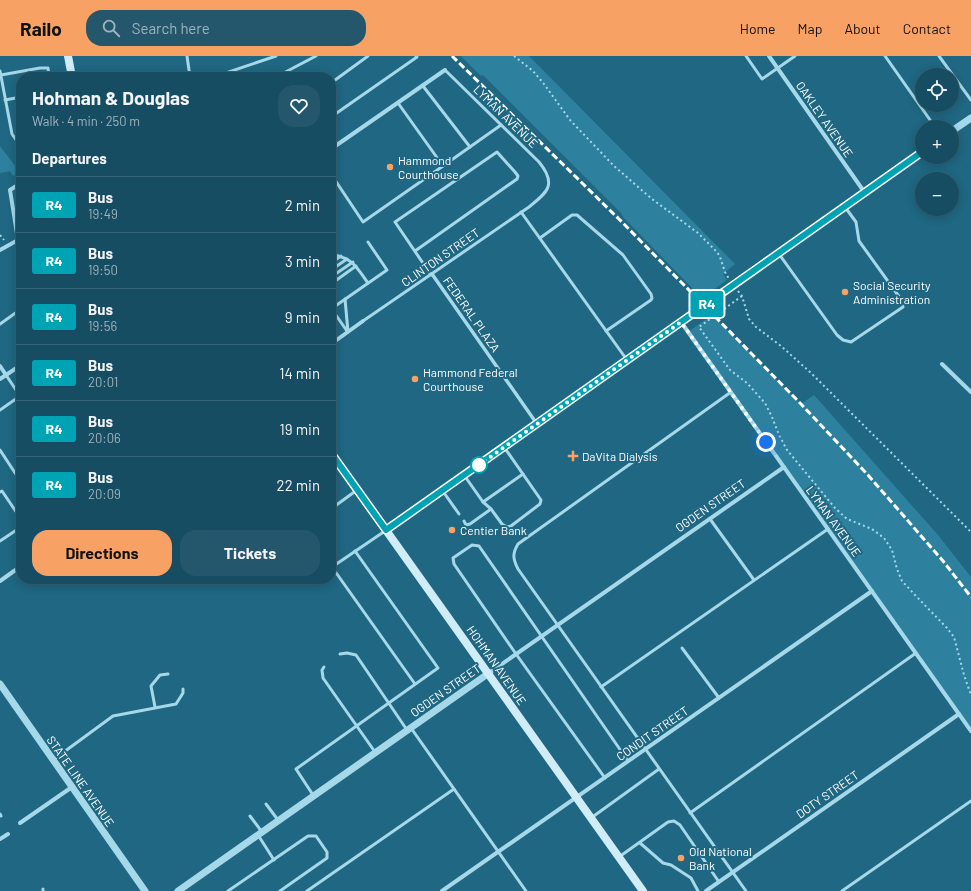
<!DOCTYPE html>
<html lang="en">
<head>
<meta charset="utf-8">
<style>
  :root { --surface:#174d62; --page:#24576b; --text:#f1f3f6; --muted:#9eb4be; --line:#366477; --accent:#f7a164 }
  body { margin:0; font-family:Barlow,sans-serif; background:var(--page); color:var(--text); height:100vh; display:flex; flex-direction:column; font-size:15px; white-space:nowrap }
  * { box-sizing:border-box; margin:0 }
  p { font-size:13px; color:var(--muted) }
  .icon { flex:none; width:22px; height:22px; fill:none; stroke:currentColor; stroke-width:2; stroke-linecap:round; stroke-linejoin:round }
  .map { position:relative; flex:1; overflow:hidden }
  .panel { position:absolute; left:16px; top:16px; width:320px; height:512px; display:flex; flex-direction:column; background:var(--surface); border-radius:16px; box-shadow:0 2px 10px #0003,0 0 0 1px var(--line) }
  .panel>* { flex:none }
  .badge { padding:0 8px; border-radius:3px; font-size:14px; line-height:26px }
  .controls { position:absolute; left:915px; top:12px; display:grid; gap:8px }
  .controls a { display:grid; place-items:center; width:44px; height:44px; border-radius:50%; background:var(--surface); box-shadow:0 2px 10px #0003,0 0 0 1px var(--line); font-size:20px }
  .you { position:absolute; width:20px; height:20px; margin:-10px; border:3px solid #fff; border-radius:50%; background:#1a73e8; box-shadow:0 0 0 6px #1a73e833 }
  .map>.badge { position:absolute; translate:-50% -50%; box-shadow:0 0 0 2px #fff }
  h2 { padding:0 16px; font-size:15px; line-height:36px }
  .round { display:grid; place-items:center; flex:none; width:42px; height:42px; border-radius:16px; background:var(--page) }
  .head { display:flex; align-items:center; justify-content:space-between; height:68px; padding:0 16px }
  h1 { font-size:19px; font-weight:700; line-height:30px }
  .cta { display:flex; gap:8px; margin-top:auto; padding:8px 16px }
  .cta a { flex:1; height:46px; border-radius:16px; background:var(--accent); color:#111; font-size:16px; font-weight:700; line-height:46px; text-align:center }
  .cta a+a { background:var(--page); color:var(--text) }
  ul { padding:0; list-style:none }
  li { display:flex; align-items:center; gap:12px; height:56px; padding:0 16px; border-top:1px solid var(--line) }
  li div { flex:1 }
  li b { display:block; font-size:15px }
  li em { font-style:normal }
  li .badge { min-width:44px; font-weight:700; text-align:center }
  header { display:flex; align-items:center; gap:24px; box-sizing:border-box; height:56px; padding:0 20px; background:var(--accent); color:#111 }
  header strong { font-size:19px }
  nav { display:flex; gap:22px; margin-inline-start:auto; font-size:14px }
  .search { width:280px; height:36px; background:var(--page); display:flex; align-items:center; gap:10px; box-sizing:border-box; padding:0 14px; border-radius:16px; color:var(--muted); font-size:15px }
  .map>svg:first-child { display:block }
</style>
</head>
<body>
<header>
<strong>Railo</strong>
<div class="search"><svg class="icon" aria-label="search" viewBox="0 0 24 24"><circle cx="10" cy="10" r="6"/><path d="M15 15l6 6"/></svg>Search here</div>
<nav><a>Home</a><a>Map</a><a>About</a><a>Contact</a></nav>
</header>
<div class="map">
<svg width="971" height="835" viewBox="0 0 971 835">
  <rect width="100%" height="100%" fill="#1f6782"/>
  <g fill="#2e819e">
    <path d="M461,0H529L735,208L723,218L727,224L702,242L624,162L621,157L483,19L481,20Z"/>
    <path d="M0,90L19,115L13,120L10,115L0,117Z"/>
    <path d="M712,259L801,348L814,339L938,479L971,521V672L688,276Z"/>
  </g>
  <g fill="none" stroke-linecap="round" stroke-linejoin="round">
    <g stroke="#a5d8e9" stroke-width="2" stroke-dasharray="2 3" stroke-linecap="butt">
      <path d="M514,0L533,15L544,28L570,64L614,110L652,143L698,177L717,196L720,201L725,216L729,223"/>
      <path d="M0,179L4,184"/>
      <path d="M738,235L742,240L749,263L756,271L781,290L811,317L971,476"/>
      <path d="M742,240L699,271L730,314L747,327L765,347L772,361L779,379L787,394L835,452L847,463L872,473L884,482L892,494L897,513L902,525L915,539L947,572L954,581L964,619L971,639"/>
    </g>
    <g stroke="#a5d8e9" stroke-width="3">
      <path d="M187,0L190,21"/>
      <path d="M746,0L762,23L795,0"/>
      <path d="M885,0L935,71"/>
      <path d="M939,0L971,44"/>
      <path d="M0,15L12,78L21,91"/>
      <path d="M1,19L40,12H48L49,21"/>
      <path d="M214,21L276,0"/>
      <path d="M276,21L316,0"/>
      <path d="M331,27L368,0"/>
      <path d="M423,30L470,91"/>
      <path d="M5,44L21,41"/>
      <path d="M398,47L443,110L501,69"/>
      <path d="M331,61L417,1L416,0"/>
      <path d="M331,81L337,89"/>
      <path d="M331,118L363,166L443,110"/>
      <path d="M521,156L627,304"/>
      <path d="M331,172L335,178L331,181"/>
      <path d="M540,182L572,159H577L623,199L651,238L652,242L651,244L606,275"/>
      <path d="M415,195L517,123L518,120L515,116L497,96L395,166L431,219"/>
      <path d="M779,198L837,279L843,284L851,286L903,251L902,246L900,242L859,185L856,166L845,151"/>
      <path d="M331,201L334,199C354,203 357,212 368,227"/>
      <path d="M331,207L341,200"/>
      <path d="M331,214L347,203"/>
      <path d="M331,221L353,206"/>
      <path d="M331,228L356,210"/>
      <path d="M345,243L348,276"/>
      <path d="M331,252L347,275"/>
      <path d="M331,253L387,214L368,186"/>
      <path d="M363,265L529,151C548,136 557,128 539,106L445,14"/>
      <path d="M0,268L21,253"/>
      <path d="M731,336L518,488C512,498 513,503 518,513L746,835"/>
      <path d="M0,354L20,340L6,319"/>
      <path d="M0,394L21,426"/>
      <path d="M464,419L483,446L491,453L502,468L507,471L511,470L540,448L541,444L504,391"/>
      <path d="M442,434L459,458"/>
      <path d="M0,436L2,435L21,463"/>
      <path d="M331,444L335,450L357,434"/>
      <path d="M483,446L523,418"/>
      <path d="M710,463L754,524"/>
      <path d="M464,465L466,469L470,468L491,453"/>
      <path d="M385,475L332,511L415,628"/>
      <path d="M0,485L21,471"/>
      <path d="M682,592L719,642"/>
      <path d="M340,598L347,597L356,599L407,674"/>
      <path d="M324,611L322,614L323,622L375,696"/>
      <path d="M601,631L828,473"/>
      <path d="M155,651L151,630L160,619L168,618"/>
      <path d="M411,672L526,835"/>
      <path d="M53,704L113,660L176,648L183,637V633"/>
      <path d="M605,722L516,598L454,508L453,502L472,489L479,490L628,705"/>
      <path d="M313,739L296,713L438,612L355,495"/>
      <path d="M266,748L278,764"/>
      <path d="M690,757L916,597"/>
      <path d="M0,758L1,760"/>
      <path d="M250,760L262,776"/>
      <path d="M591,762L659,713"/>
      <path d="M258,779L274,804"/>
      <path d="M640,787L663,807L671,809L691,822L698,835"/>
      <path d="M619,801L668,766L674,765L680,769L719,826"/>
      <path d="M43,835V833"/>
      <path d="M228,835L308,780H316L327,796V802L280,835"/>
      <path d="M307,835L454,733"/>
      <path d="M842,835L971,745"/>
    </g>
    <path stroke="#a5d8e9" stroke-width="3.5" d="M432,218L537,368"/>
    <g stroke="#a5d8e9" stroke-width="4">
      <path d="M769,0L865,137"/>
      <path d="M331,93L445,14"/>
      <path d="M0,194L18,184L10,134L21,127"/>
      <path d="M681,266L971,675"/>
      <path d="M331,288L363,265"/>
      <path d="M942,308L971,336"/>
      <path d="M0,310L6,319"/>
      <path d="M0,323L21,309"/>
      <path d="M0,525L21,510"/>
      <path d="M489,617L784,411"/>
      <path d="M20,767L72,731"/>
      <path d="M0,783L8,778"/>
      <path d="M442,835L872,535"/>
      <path d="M706,835L959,658"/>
    </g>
    <g stroke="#a5d8e9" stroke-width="7">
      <path d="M952,75L971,62"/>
      <path d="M386,474L922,96"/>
      <path d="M0,628L145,835"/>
      <path d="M178,835L489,617"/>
    </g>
    <g stroke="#d0ecf7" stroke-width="8">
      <path d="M68,0L72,21"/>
      <path d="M331,397L643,835"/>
    </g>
    <path stroke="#fff" stroke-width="3" stroke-dasharray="7 3" stroke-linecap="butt" d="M452,0L622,166L801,348L868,419L943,505L971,541"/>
  </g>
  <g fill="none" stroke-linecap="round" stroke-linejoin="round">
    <defs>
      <path id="line" d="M331,397L386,474L922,96"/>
    </defs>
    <use href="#line" stroke="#fff" stroke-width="9"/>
    <use href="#line" stroke="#00a3b4" stroke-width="6"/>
    <path stroke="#fff" stroke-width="4" stroke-dasharray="0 7.2" d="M479,409L681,266L766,386"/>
  </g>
  <g fill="#f7a164" stroke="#1f6782" stroke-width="1.5">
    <circle cx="390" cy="111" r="4"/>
    <circle cx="845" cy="236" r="4"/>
    <circle cx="415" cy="323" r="4"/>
    <path d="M571 394h4v4h4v4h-4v4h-4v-4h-4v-4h4z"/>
    <circle cx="452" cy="474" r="4"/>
    <circle cx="681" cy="802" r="4"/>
  </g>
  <circle fill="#fff" stroke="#00a3b4" stroke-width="2" cx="479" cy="409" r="8"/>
  <g text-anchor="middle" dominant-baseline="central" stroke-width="4" stroke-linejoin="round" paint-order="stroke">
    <g font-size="12" fill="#fff" stroke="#1f6782">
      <text transform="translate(506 60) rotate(44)">LYMAN AVENUE</text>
      <text transform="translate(825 63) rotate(55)">OAKLEY AVENUE</text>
      <text transform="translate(440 201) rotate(-35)">CLINTON STREET</text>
      <text transform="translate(472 258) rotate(55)">FEDERAL PLAZA</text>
      <text transform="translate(710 449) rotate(-35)">OGDEN STREET</text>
      <text transform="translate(834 465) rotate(54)">LYMAN AVENUE</text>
      <text transform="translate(497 609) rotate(55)">HOHMAN AVENUE</text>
      <text transform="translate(445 634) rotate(-35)">OGDEN STREET</text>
      <text transform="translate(652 677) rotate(-35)">CONDIT STREET</text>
      <text transform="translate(81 725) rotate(55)">STATE LINE AVENUE</text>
      <text transform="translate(827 738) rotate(-35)">DOTY STREET</text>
    </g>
    <g font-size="12" fill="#fff" stroke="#1f6782" text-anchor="start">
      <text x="398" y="104">Hammond<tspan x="398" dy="14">Courthouse</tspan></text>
      <text x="853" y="229">Social Security<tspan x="853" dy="14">Administration</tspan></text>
      <text x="423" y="316">Hammond Federal<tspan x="423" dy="14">Courthouse</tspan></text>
      <text x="582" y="400">DaVita Dialysis</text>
      <text x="460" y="474">Centier Bank</text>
      <text x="689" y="795">Old National<tspan x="689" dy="14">Bank</tspan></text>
    </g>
  </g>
</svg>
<div class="controls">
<a><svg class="icon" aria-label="locate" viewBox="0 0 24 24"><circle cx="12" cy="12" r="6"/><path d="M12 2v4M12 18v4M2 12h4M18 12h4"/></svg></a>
<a>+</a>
<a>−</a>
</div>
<div class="you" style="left:766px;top:386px"></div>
<b class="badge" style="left:707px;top:248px;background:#00a3b4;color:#fff">R4</b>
<section class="panel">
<div class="head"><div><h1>Hohman &amp; Douglas</h1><p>Walk · 4 min · 250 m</p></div><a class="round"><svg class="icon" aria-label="heart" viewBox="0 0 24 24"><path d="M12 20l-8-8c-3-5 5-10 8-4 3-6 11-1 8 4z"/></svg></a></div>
<h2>Departures</h2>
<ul>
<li><span class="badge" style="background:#00a3b4;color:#fff">R4</span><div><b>Bus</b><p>19:49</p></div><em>2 min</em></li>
<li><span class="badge" style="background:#00a3b4;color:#fff">R4</span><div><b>Bus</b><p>19:50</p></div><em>3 min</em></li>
<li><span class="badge" style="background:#00a3b4;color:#fff">R4</span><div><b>Bus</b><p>19:56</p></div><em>9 min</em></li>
<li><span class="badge" style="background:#00a3b4;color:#fff">R4</span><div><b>Bus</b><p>20:01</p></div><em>14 min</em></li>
<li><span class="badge" style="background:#00a3b4;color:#fff">R4</span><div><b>Bus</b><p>20:06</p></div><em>19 min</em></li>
<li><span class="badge" style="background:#00a3b4;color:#fff">R4</span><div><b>Bus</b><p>20:09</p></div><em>22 min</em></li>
</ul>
<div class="cta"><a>Directions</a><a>Tickets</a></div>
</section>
</div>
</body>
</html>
